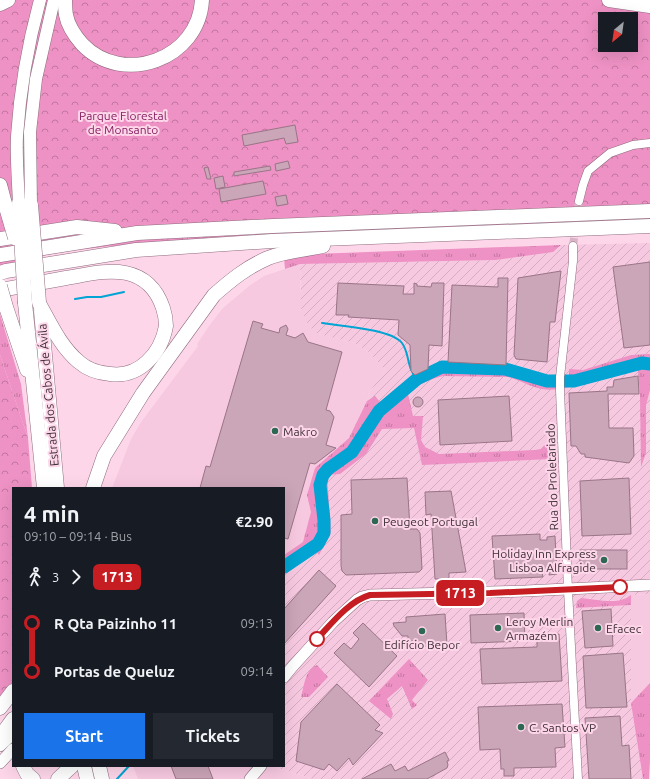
<!DOCTYPE html>
<html lang="en">
<head>
<meta charset="utf-8">
<style>
  :root { --surface:#171b24; --page:#242831; --text:#f1f3f6; --muted:#9ea1a6; --accent:#1a73e8 }
  body { margin:0; font-family:Ubuntu,sans-serif; background:var(--page); color:var(--text); height:100vh; display:flex; flex-direction:column; font-size:15px; white-space:nowrap }
  * { box-sizing:border-box; margin:0 }
  p { font-size:13px; color:var(--muted) }
  .icon { flex:none; width:22px; height:22px; fill:none; stroke:currentColor; stroke-width:2; stroke-linecap:round; stroke-linejoin:round }
  .map { position:relative; flex:1; overflow:hidden }
  .drawer { position:absolute; left:12px; top:487px; width:273px; height:280px; display:flex; flex-direction:column; background:var(--surface); border-radius:0px; box-shadow:0 4px 16px #0002 }
  .drawer>* { flex:none }
  .badge { padding:0 8px; border-radius:6px; font-size:14px; line-height:26px }
  .needle { width:26px; rotate:209deg }
  .buttons { position:absolute; left:598px; top:12px; display:grid; gap:8px }
  .buttons a { display:grid; place-items:center; width:40px; height:40px; border-radius:0px; background:var(--surface); box-shadow:0 4px 16px #0002; font-size:20px }
  .map>.badge { position:absolute; translate:-50% -50%; box-shadow:0 0 0 2px #fff }
  .legs { display:flex; align-items:center; gap:6px; height:44px; padding:0 12px; font-size:13px }
  .legs p { margin-inline-start:auto }
  .head { display:flex; align-items:center; justify-content:space-between; height:68px; padding:0 12px }
  h1 { font-size:22px; font-weight:700; line-height:30px }
  .button { display:flex; gap:8px; margin-top:auto; padding:8px 12px }
  .button a { flex:1; height:46px; border-radius:0px; background:var(--accent); color:#fff; font-size:16px; font-weight:700; line-height:46px; text-align:center }
  .button a+a { background:var(--page); color:var(--text) }
  ul { padding:0 12px; list-style:none }
  li { display:flex; align-items:center; gap:14px; height:48px; font-size:15px }
  li i { display:grid; place-items:center; width:6px; height:100%; margin:0 5px; background:currentColor }
  li i::after { content:''; width:10px; height:10px; margin:-5px; border:3px solid; border-radius:50%; background:var(--surface) }
  li p { margin-inline-start:auto }
  li:first-child i { background:linear-gradient(#0000 50%,currentColor 0) }
  li:last-child i { background:linear-gradient(currentColor 50%,#0000 0) }
  .map>svg:first-child { display:block }
</style>
</head>
<body>
<div class="map">
<svg width="650" height="779" viewBox="0 0 650 779">
  <defs>
    <pattern id="industrial-furrows" width="10" height="10" patternUnits="userSpaceOnUse"><rect width="10" height="10" fill="#f7c9e1"/><path d="M-1 1l2-2M0 10L10 0M9 11l2-2" fill="none" stroke="#d5adc2"/></pattern>
    <pattern id="grass-tufts" width="24" height="20" patternUnits="userSpaceOnUse"><rect width="24" height="20" fill="#ee91c4"/><path d="M3 7l-1-3M5 7V3M7 7l1-3M15 17l-1-3M17 17v-4M19 17l1-3" fill="none" stroke="#c277a0"/></pattern>
    <pattern id="park-crowns" width="20" height="18" patternUnits="userSpaceOnUse"><rect width="20" height="18" fill="#ee91c4"/><path d="M2 6a3 3 0 1 1 6 0M12 15a3 3 0 1 1 6 0" fill="none" stroke="#c277a0"/></pattern>
  </defs>
  <rect width="100%" height="100%" fill="#fed6ea"/>
  <g fill="#f7c9e1">
    <path d="M300,264V290L319,334L355,343L369,352L385,370L370,391L367,401L349,438L315,468L307,495L311,512L303,542L284,555V488H112L131,439L141,422L198,346L197,344L209,326L222,309L249,286L264,276Z"/>
    <path d="M650,594V683L631,703V595Z"/>
    <path d="M133,766H272L313,779H138Z"/>
  </g>
  <path fill="url(#industrial-furrows)" d="M650,243V594L631,595L625,600L601,601L589,598L577,608L631,605V703L643,779H313L272,766H284V555L303,542L311,512L307,495L315,468L349,438L367,401L370,391L385,370L369,352L355,343L318,334L310,327L305,319L301,308L300,264L496,260L556,250L561,245Z"/>
  <g fill="url(#grass-tufts)">
    <path d="M561,245L553,252L496,260L300,264L285,269L284,258L314,254Z"/>
    <path d="M0,314L21,384L28,438L0,355Z"/>
    <path d="M650,354V390L646,405V453L641,467L640,396L638,370L589,383L588,381C572,386 557,392 541,389C529,386 519,380 508,377L443,376C431,379 415,385 408,394L413,416H423L421,440L425,447L439,454L535,450L541,449L549,441L558,451L556,456L551,459L422,465L414,428L382,429L366,454L340,474L327,475L331,532L319,555L316,551L304,561L284,573V555L303,542L311,512L307,495L315,468L349,438L367,401L375,396L380,402L411,380L410,379L443,362L511,365L555,380L569,379V369L583,370L631,355Z"/>
    <path d="M631,595V605L576,608L577,601L581,598C597,599 617,606 631,595Z"/>
    <path d="M409,659L428,680L412,700L417,705L412,709L402,686L387,699L393,714L391,719L369,701Z"/>
    <path d="M317,665L328,677L309,697H301C304,687 305,669 317,665Z"/>
    <path d="M650,683V759L649,779H643L631,703Z"/>
  </g>
  <g fill="url(#park-crowns)" fill-rule="evenodd">
    <path d="M0,0H650V220L178,241C120,245 56,249 0,266ZM605,19H631V45H605Z"/>
    <path d="M0,355L28,438L32,488H13V682L0,699Z"/>
  </g>
  <g fill="none" stroke-linecap="round" stroke-linejoin="round">
    <g stroke="#01a4d2" stroke-width="2">
      <path d="M75,299L87,297H101L124,292"/>
      <path d="M322,323C340,326 391,329 402,343C410,354 406,367 417,379"/>
      <path d="M117,779L129,766"/>
    </g>
    <path stroke="#01a4d2" stroke-width="13" d="M284,567L318,544L324,533V520L320,485L323,475L328,469L352,452L379,411L417,379L442,367L505,369L547,381H574L642,363L650,364"/>
  </g>
  <g fill="#cba5b8" stroke="#997587">
    <path d="M295,125L298,142L286,144L284,138L244,146L242,135Z"/>
    <path d="M288,161L290,168L276,171L275,164Z"/>
    <path d="M270,166L271,170L234,176V172Z"/>
    <path d="M208,167L211,179H207L204,168Z"/>
    <path d="M223,176L225,187L216,189L214,178Z"/>
    <path d="M263,181L266,194L221,202L219,189Z"/>
    <path d="M286,195L288,204L277,206L275,197Z"/>
    <path d="M650,262V345L624,348L613,267Z"/>
    <path d="M561,271L555,322H550L547,362L516,359L514,355L518,278Z"/>
    <path d="M498,278H508L506,365L448,362L452,285L498,287Z"/>
    <path d="M338,283L404,286L403,294H414V283L417,284V286L431,287L432,283H444L442,346L429,345L428,369L415,375L411,371L410,345L398,335L399,320L348,317L349,315H336Z"/>
    <path d="M253,321L263,324L261,328L279,333L280,328L286,325L288,329L286,335L295,338L303,333L308,342L342,352L326,410L330,411L334,417L326,445L336,448L315,464L310,463L288,539L284,538V488H200L206,466L210,467Z"/>
    <path d="M638,376L639,394H608L609,428H633L634,456L629,463L585,457V454H581L576,446H571L569,393L607,391V387H613L614,380Z"/>
    <path d="M509,396L512,441L440,445L438,400Z"/>
    <circle cx="418" cy="402" r="5"/>
    <path d="M407,478L410,529H417L420,533L422,569L419,572L346,575L342,571L341,566V515L352,514L351,480Z"/>
    <path d="M629,478L631,534L582,536L580,481Z"/>
    <path d="M451,491L466,572L449,573V579H435L431,514L426,515L425,492Z"/>
    <path d="M540,534V540H547V537L555,536L557,574L549,575V572H542L543,577L495,579L492,536Z"/>
    <rect x="580" y="550" width="47" height="19"/>
    <path d="M319,570L336,586L284,644V609Z"/>
    <path d="M611,609L613,646L585,648L582,611Z"/>
    <path d="M524,613L525,641L471,643L470,615Z"/>
    <path d="M445,614L447,645L413,647V641L408,642V636H402L394,626L393,623L406,622V617Z"/>
    <path d="M363,623L397,656L369,687L334,653L344,643L351,649L359,639L353,633Z"/>
    <path d="M559,634L562,681L482,684L480,649L537,647V635Z"/>
    <path d="M623,653L627,707L586,708L583,656Z"/>
    <path d="M337,684L380,725L375,730L383,733L353,765L349,758L337,771L329,764L324,770L296,761L301,722Z"/>
    <path d="M562,704L565,747L555,748L556,767L514,768V776H504V769H501L500,749L480,750L478,707Z"/>
    <path d="M620,716L622,746L629,745L631,779H589L585,718Z"/>
    <path d="M445,752L449,760L447,761L448,765L447,768L427,779H362L391,764L395,771L405,766L408,771Z"/>
    <path d="M171,766H208L213,779H176Z"/>
  </g>
  <g fill="none" stroke-linecap="round" stroke-linejoin="round">
    <path stroke="#d8b5c6" stroke-width="8" stroke-dasharray="8 4" stroke-linecap="butt" d="M573,246L579,201"/>
    <defs>
      <g id="street">
        <path d="M579,201L583,185L588,171L610,153L633,145L650,143"/>
        <path d="M573,246V261L560,377V390L568,590L578,779"/>
      </g>
      <g id="secondary">
        <path d="M284,677L293,666L333,622L357,600L362,597L370,595L525,591L650,585"/>
        <path d="M0,746L13,734"/>
        <path d="M0,763L13,749"/>
        <path d="M250,779L261,766"/>
      </g>
      <g id="primary">
        <path d="M19,203C18,181 16,158 17,136C20,90 28,44 40,0"/>
        <path d="M31,205L30,132L36,79L54,0"/>
      </g>
      <g id="highway">
        <path d="M65,0C65,5 65,10 66,15C68,26 75,36 82,44C123,87 199,59 202,0"/>
        <path d="M609,0L650,6"/>
        <path d="M0,4L8,0"/>
        <path d="M0,185L5,204"/>
        <path d="M0,239L77,227L115,231"/>
        <path d="M0,255L137,233L273,226L650,211"/>
        <path d="M0,273L6,271L136,250L272,241L650,226"/>
        <path d="M0,290C22,286 44,282 66,278C85,275 106,269 126,273C145,277 157,290 163,308C165,314 166,321 166,326C161,354 139,378 110,374C98,373 88,370 79,362C61,347 51,325 40,305"/>
        <path d="M25,303L44,488"/>
        <path d="M6,307L27,370"/>
        <path d="M41,311L57,488"/>
        <path d="M93,488L104,456L143,393L214,295C231,280 247,267 268,258C286,251 305,250 323,246"/>
        <path d="M0,708L13,691"/>
        <path d="M0,737L13,719"/>
        <path d="M23,766L27,774L33,779"/>
        <path d="M84,766L87,779"/>
        <path d="M99,766L102,779"/>
        <path d="M58,779L72,766"/>
      </g>
    </defs>
    <use href="#street" stroke="#8f6c7e" stroke-width="9"/>
    <use href="#secondary" stroke="#8f6c7e" stroke-width="12"/>
    <use href="#primary" stroke="#8f6c7e" stroke-width="13"/>
    <use href="#highway" stroke="#8f6c7e" stroke-width="15"/>
    <use href="#street" stroke="#fff" stroke-width="8"/>
    <use href="#secondary" stroke="#fff" stroke-width="11"/>
    <use href="#primary" stroke="#fff" stroke-width="12"/>
    <use href="#highway" stroke="#fff" stroke-width="14"/>
    <defs>
      <g id="highway-bridge">
        <path d="M19,203L25,303"/>
        <path d="M5,204L15,238"/>
        <path d="M31,205L39,302"/>
        <path d="M0,286L6,307"/>
      </g>
    </defs>
    <use href="#highway-bridge" stroke="#8f6c7e" stroke-width="15" stroke-linecap="butt"/>
    <use href="#highway-bridge" stroke="#fff" stroke-width="14"/>
  </g>
  <g fill="none" stroke-linecap="round" stroke-linejoin="round">
    <defs>
      <path id="line-1" d="M317,639C332,623 349,601 370,595L490,593L620,587"/>
    </defs>
    <use href="#line-1" stroke="#fff" stroke-width="9"/>
    <use href="#line-1" stroke="#c61d23" stroke-width="6"/>
  </g>
  <g fill="#2d6853" stroke="#fed6ea" stroke-width="1.5">
    <circle cx="275" cy="431" r="4"/>
    <circle cx="375" cy="521" r="4"/>
    <circle cx="604" cy="560" r="4"/>
    <circle cx="498" cy="628" r="4"/>
    <circle cx="598" cy="628" r="4"/>
    <circle cx="422" cy="631" r="4"/>
    <circle cx="521" cy="727" r="4"/>
  </g>
  <g fill="#fff" stroke="#c61d23" stroke-width="2">
    <circle cx="620" cy="587" r="7"/>
    <circle cx="317" cy="639" r="7"/>
  </g>
  <g text-anchor="middle" dominant-baseline="central" stroke-width="4" stroke-linejoin="round" paint-order="stroke">
    <g font-size="12" fill="#861f60" stroke="#fed6ea">
      <text x="123" y="115">Parque Florestal<tspan x="123" dy="14">de Monsanto</tspan></text>
    </g>
    <g font-size="12" fill="#3f3037" stroke="#fed6ea">
      <text transform="translate(48 395) rotate(-95)">Estrada dos Cabos de Ávila</text>
      <text transform="translate(552 477) rotate(-92)">Rua do Proletariado</text>
    </g>
    <g font-size="12" fill="#3f3037" stroke="#fed6ea" text-anchor="start">
      <text x="283" y="431">Makro</text>
      <text x="383" y="521">Peugeot Portugal</text>
      <text x="596" y="553" text-anchor="end">Holiday Inn Express<tspan x="596" dy="14">Lisboa Alfragide</tspan></text>
      <text x="506" y="621">Leroy Merlin<tspan x="506" dy="14">Armazém</tspan></text>
      <text x="606" y="628">Efacec</text>
      <text x="422" y="644" text-anchor="middle">Edifício Bepor</text>
      <text x="529" y="727">C. Santos VP</text>
    </g>
  </g>
</svg>
<div class="buttons">
<a><svg class="needle" viewBox="-14 -14 28 28"><path d="M0-13l5 13h-10z" fill="#e53935"/><path d="M0 13l5-13h-10z" fill="#9ea1a6"/></svg></a>
</div>
<b class="badge" style="left:460px;top:593px;background:#c61d23;color:#fff">1713</b>
<section class="drawer">
<div class="head"><div><h1>4 min</h1><p>09:10 – 09:14 · Bus</p></div><b>€2.90</b></div>
<div class="legs"><svg class="icon" aria-label="walk" viewBox="0 0 24 24"><circle cx="13" cy="4" r="2"/><path d="M13 8l-2 6 4 7M11 14l-3 7M7 12l3-4h3l4 4"/></svg>3<svg class="icon" aria-label="forward" viewBox="0 0 24 24"><path d="M9 5l7 7-7 7"/></svg><b class="badge" style="background:#c61d23;color:#fff">1713</b></div>
<ul>
<li><i style="color:#c61d23"></i><b>R Qta Paizinho 11</b><p>09:13</p></li>
<li><i style="color:#c61d23"></i><b>Portas de Queluz</b><p>09:14</p></li>
</ul>
<div class="button"><a>Start</a><a>Tickets</a></div>
</section>
</div>
</body>
</html>
